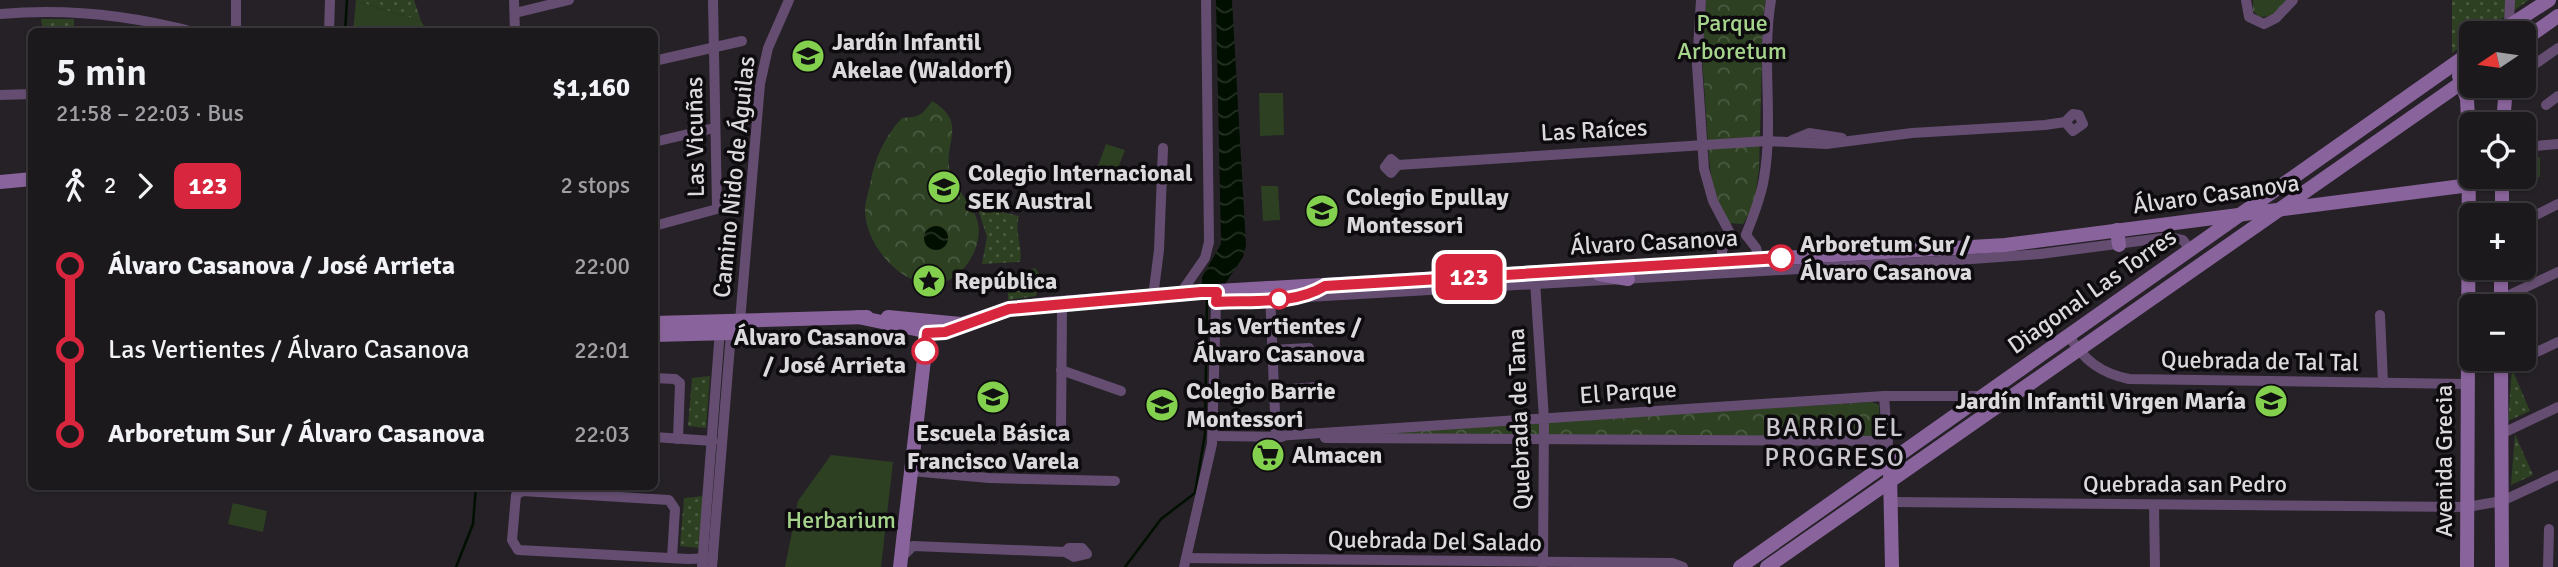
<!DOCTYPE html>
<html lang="en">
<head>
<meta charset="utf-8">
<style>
  :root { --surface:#1c191d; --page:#29262a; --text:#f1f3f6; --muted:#a0a0a4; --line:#3a383b }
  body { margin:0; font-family:Signika,sans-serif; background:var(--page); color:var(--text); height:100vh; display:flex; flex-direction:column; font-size:26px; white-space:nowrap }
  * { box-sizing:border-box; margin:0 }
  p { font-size:23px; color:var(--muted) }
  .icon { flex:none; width:38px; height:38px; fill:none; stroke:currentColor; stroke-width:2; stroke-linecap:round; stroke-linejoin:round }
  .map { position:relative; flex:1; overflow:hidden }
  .panel { position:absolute; left:28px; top:28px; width:630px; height:462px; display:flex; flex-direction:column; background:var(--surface); border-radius:10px; box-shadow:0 2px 5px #0004,0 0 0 2px var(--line) }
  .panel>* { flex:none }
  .badge { padding:0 14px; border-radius:10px; font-size:24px; line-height:46px }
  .needle { width:46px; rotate:257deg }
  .fabs { position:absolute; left:2459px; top:21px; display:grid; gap:14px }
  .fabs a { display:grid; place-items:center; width:77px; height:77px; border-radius:10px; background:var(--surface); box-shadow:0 2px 5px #0004,0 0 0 2px var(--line); font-size:35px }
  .map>.badge { position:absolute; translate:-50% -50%; box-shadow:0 0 0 4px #fff }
  .legs { display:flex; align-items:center; gap:10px; height:77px; padding:0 28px; font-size:23px }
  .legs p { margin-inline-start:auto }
  .summary { display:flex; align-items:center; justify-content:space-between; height:119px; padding:0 28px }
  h1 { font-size:38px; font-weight:600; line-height:52px }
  ul { padding:0 28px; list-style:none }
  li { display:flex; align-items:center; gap:24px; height:84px; font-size:26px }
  li i { display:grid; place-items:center; width:10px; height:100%; margin:0 9px; background:currentColor }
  li i::after { content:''; width:18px; height:18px; margin:-9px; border:5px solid; border-radius:50%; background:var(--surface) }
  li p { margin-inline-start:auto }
  li:first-child i { background:linear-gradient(#0000 50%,currentColor 0) }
  li:last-child i { background:linear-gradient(currentColor 50%,#0000 0) }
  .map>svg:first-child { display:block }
</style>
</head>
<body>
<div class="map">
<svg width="2558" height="567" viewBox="0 0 2558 567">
  <defs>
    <pattern id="grass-dots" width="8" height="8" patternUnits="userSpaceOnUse" patternTransform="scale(1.75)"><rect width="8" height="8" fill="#2d4022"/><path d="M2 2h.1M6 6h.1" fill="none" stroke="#4b5b42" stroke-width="1.8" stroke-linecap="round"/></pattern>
    <pattern id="park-crowns" width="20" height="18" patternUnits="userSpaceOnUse" patternTransform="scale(1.75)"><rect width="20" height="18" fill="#2d4022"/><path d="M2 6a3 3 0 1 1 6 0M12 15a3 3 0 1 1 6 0" fill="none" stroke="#4b5b42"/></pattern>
    <pattern id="water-waves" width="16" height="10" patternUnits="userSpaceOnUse" patternTransform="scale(1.75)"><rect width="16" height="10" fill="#010f00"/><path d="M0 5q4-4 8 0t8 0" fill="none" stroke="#253125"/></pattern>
  </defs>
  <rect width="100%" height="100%" fill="#252127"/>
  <g fill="url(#grass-dots)">
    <path d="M355,0H414L421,21L356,1Z"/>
    <path d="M2452,0H2529L2481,33H2471V40L2452,53Z"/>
    <path d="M41,19H74V31H43Z"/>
    <path d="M977,206L1019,216C1014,233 1023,245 1020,262L982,264L987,237Z"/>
    <path d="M1035,268L1041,276L1036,296L1008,300V277Z"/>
    <path d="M2512,369L2530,411L2508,421Z"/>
    <path d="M710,376L706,428L688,426L692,378Z"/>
    <path d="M2515,434L2533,475L2511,485Z"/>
    <path d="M703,496L699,548L680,546L684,498Z"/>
  </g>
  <g fill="url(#park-crowns)">
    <path d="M1706,0H1766L1763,18L1759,170L1754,204L1743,224L1727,223L1713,190L1709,158L1701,41Z"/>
    <path d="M2253,0H2287L2272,16L2259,17L2253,11Z"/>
    <path d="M932,101C973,125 936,148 954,181C960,193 971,204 976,217C988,245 959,289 927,284C895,279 866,243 865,211C865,203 868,193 870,185C874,160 884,137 902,118C918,117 922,116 932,101Z"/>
    <path d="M1871,402L1879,405L1880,436L1367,437L1363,433Z"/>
  </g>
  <g fill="#2d4022">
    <path d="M356,1L421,21L427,31H353Z"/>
    <path d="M1259,93H1283L1284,135L1260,136Z"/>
    <path d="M1106,144L1125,150L1113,181L1095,174Z"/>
    <path d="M2540,157V177L2511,178L2524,177V158Z"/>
    <path d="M1261,186H1278L1280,220L1263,221Z"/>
    <path d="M831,455L893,462L881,567H785L798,501Z"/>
    <path d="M233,503L267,511L263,532L228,524Z"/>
  </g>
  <g fill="url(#water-waves)">
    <path d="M1216,0H1232L1246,245L1243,257L1225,284H1202V277L1221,244Z"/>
    <circle cx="936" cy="238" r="12"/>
  </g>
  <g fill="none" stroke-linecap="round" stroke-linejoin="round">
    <g stroke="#010f00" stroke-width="2.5">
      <path d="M345,32L347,0"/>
      <path d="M456,567L473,524L476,486"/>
      <path d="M1125,567L1161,519L1195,493L1205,434L1207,297"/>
    </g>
    <g stroke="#644d70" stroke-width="10">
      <path d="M514,0L515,32"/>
      <path d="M1701,0L1697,65L1704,169L1713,201L1731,235"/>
      <path d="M2246,0L2249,17L2264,24L2276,18L2293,0"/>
      <path d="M515,13L569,0"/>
      <path d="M0,14C66,8 130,15 194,32"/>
      <path d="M2509,26L2510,0"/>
      <path d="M236,32V0"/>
      <path d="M329,32L330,0"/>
      <path d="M654,61L742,41"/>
      <path d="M2525,71L2558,48"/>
      <path d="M0,95L32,94"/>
      <path d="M2546,105L2558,96"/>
      <path d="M1792,140L1809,133L1842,138"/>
      <path d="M654,142L714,128"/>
      <path d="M2524,147L2558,144"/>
      <path d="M1398,165L1391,159L1385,167L1391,173L1398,165L1766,141L1826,144L1912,133L2045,125L2065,122L2073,114L2079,115L2083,124L2073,131L2065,122"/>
      <path d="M2524,221L2558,204"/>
      <path d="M654,226L717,209L713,0"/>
      <path d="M1746,235C1753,216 1761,198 1764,178C1774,120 1761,59 1771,0"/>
      <path d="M1746,235L1756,248L1761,265"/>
      <path d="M1722,266V250L1731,235"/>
      <path d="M1535,281L1544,419L1543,564"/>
      <path d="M1270,293L1276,436"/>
      <path d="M1180,294L1205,258L1209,242L1206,0"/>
      <path d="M1153,297L1159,250L1163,148"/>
      <path d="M1307,297L1958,260L2040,254L2170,237L2183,240L2190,250"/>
      <path d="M2501,299L2558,272"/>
      <path d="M2380,315L2383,383"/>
      <path d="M740,321L760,84L768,48L789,0"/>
      <path d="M2069,336C2084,360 2100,373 2129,379L2467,384"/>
      <path d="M1272,350L1309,348"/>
      <path d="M2524,358L2558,342"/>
      <path d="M2501,368L2521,359"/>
      <path d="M1061,370L1121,391"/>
      <path d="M654,378L675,379L680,383L678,439"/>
      <path d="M1274,390L1318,387"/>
      <path d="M1884,396L1889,462"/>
      <path d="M1061,428L1062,311"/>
      <path d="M2501,434L2558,407"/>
      <path d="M1213,436L1282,437"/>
      <path d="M1276,436L1884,396H1983"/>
      <path d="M654,437L713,441"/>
      <path d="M1325,438L1888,441"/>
      <path d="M911,471L989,478L1115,481"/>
      <path d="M1892,502L2467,507L2502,501L2558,475"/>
      <path d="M2154,505L2155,567"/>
      <path d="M902,557L913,546L1065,552L1069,548H1082L1087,554L1074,557L1065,552"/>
      <path d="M672,558L675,509L669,500L522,491L516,495L512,540L518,550L688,559L713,558"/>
      <path d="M1186,558L1672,563L1683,567"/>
      <path d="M702,567L720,330"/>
      <path d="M712,567L731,333"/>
      <path d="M1184,567L1212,444L1216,302"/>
      <path d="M2548,567L2549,529"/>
    </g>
    <g stroke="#89639b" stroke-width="14">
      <path d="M2498,33L2549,0"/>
      <path d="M2524,40L2558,16"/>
      <path d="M2459,76L2467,99L2469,141L2467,567"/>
      <path d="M2503,124L2506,86"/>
      <path d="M0,182L32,179"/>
      <path d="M2502,215V177"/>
      <path d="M2117,230L2119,245"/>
      <path d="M2501,268V306"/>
      <path d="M1599,274L1628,279"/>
      <path d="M1217,292L1216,302L1264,300"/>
      <path d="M858,317L934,333L1009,309L1047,304L1201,292L2005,245L2470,185"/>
      <path d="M888,317L961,324"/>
      <path d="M654,323L867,317"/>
      <path d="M654,335L731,333L732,321"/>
      <path d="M2501,359L2502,567"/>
      <path d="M1890,473L1892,567"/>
      <path d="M900,567L928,325"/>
      <path d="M1740,567L2471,52"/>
      <path d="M1767,567L2471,76"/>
    </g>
  </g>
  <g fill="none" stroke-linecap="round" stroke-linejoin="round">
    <defs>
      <path id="line-1" d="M925,351L927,333L945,332L1009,309L1201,292H1217L1216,302C1252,300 1294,305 1325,286L1781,258"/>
    </defs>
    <use href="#line-1" stroke="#fff" stroke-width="16"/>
    <use href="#line-1" stroke="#d7263d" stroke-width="10"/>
  </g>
  <defs>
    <symbol id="school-disc" viewBox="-11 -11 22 22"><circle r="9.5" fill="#83d04e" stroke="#0d0b0e"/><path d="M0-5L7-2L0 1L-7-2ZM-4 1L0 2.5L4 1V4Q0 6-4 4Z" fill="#111"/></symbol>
    <symbol id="sight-disc" viewBox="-11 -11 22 22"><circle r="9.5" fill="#83d04e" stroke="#0d0b0e"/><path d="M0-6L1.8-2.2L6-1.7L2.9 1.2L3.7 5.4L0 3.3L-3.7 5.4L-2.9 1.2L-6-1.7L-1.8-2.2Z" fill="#111"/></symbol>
    <symbol id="supermarket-disc" viewBox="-11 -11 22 22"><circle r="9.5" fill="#83d04e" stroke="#0d0b0e"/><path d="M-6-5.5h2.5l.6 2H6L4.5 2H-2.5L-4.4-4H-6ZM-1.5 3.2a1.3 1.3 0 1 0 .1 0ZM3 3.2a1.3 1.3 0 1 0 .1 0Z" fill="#111"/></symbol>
  </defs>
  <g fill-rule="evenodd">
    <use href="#school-disc" x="789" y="37" width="38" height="38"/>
    <use href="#school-disc" x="925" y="168" width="38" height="38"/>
    <use href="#school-disc" x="1303" y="192" width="38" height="38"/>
    <use href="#sight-disc" x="910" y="262" width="38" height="38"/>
    <use href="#school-disc" x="974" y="378" width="38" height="38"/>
    <use href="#school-disc" x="2252" y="382" width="38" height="38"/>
    <use href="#school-disc" x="1143" y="386" width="38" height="38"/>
    <use href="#supermarket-disc" x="1249" y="436" width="38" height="38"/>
  </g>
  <g fill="#fff" stroke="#d7263d" stroke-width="3.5">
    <circle cx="1781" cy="258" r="12"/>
    <circle cx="1279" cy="299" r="9"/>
    <circle cx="925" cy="351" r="12"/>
  </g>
  <g text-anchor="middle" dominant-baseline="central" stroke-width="7" stroke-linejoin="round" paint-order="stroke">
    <g font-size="24" fill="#a6d48c" stroke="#0d0b0e">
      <text x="1732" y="23">Parque<tspan x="1732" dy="28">Arboretum</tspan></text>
      <text x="841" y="520">Herbarium</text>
    </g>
    <g font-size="24" font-weight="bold" fill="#dbd9dc" stroke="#0d0b0e" text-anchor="start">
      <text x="832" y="42">Jardín Infantil<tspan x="832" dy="28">Akelae (Waldorf)</tspan></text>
      <text x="968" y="173">Colegio Internacional<tspan x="968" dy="28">SEK Austral</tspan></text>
      <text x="1346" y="197">Colegio Epullay<tspan x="1346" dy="28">Montessori</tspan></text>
      <text x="954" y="281">República</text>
      <text x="1186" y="391">Colegio Barrie<tspan x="1186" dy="28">Montessori</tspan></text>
      <text x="2246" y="401" text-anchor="end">Jardín Infantil Virgen María</text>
      <text x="993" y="433" text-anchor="middle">Escuela Básica<tspan x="993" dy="28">Francisco Varela</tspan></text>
      <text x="1292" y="455">Almacen</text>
    </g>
    <g font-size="24" fill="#dbd9dc" stroke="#0d0b0e">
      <text transform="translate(1594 130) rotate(-3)">Las Raíces</text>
      <text transform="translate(695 137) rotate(-91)">Las Vicuñas</text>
      <text transform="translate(734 177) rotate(-84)">Camino Nido de Águilas</text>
      <text transform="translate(2216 194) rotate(-8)">Álvaro Casanova</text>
      <text transform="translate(1654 242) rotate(-3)">Álvaro Casanova</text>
      <text transform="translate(2092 291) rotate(-35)">Diagonal Las Torres</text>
      <text transform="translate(2260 361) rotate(1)">Quebrada de Tal Tal</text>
      <text transform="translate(1628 392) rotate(-4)">El Parque</text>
      <text transform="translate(1519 419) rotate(-92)">Quebrada de Tana</text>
      <text transform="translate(2444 461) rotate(-90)">Avenida Grecia</text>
      <text x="2185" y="484">Quebrada san Pedro</text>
      <text transform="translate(1435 541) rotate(1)">Quebrada Del Salado</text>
    </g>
    <g font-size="24" font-weight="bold" fill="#dbd9dc" stroke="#0d0b0e" text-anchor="start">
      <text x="1800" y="244">Arboretum Sur /<tspan x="1800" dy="28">Álvaro Casanova</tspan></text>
      <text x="1279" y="326" text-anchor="middle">Las Vertientes /<tspan x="1279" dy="28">Álvaro Casanova</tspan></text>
      <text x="906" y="337" text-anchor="end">Álvaro Casanova<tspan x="906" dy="28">/ José Arrieta</tspan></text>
    </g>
    <g font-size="26" letter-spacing="2" fill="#cbc6ce" stroke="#0d0b0e">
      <text x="1835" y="428">BARRIO EL<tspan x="1835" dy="30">PROGRESO</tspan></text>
    </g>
  </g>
</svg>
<div class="fabs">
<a><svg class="needle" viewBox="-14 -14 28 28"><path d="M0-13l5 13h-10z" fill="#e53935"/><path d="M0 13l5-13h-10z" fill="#a0a0a4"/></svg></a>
<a><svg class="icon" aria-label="locate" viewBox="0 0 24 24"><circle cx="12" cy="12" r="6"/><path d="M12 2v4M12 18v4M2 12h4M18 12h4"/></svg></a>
<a>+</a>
<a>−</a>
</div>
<b class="badge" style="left:1469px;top:277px;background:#d7263d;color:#fff">123</b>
<section class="panel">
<div class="summary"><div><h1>5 min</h1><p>21:58 – 22:03 · Bus</p></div><b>$1,160</b></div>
<div class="legs"><svg class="icon" aria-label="walk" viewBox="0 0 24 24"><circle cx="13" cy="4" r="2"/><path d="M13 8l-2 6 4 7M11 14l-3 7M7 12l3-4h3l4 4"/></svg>2<svg class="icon" aria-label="forward" viewBox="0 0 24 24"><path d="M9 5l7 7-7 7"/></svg><b class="badge" style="background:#d7263d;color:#fff">123</b><p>2 stops</p></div>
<ul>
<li><i style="color:#d7263d"></i><b>Álvaro Casanova / José Arrieta</b><p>22:00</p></li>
<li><i style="color:#d7263d"></i><span>Las Vertientes / Álvaro Casanova</span><p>22:01</p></li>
<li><i style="color:#d7263d"></i><b>Arboretum Sur / Álvaro Casanova</b><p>22:03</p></li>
</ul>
</section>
</div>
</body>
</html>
